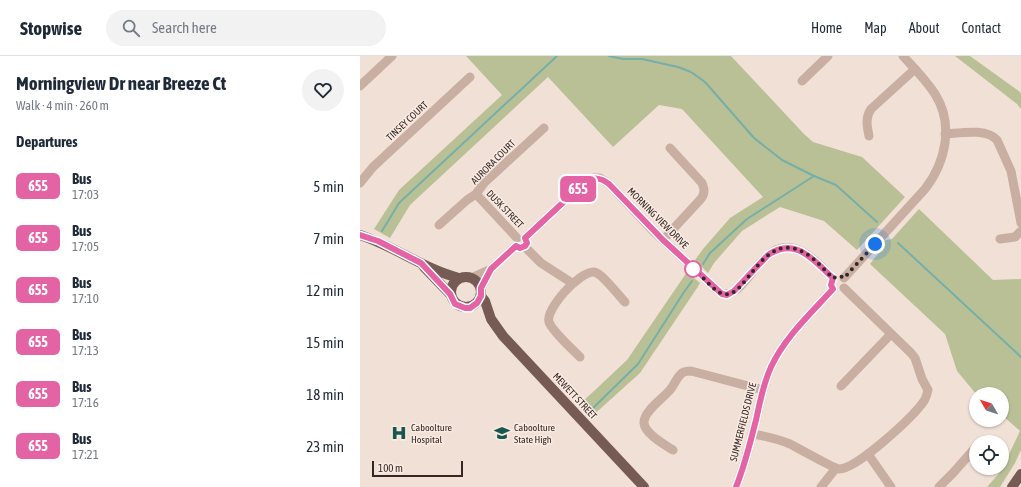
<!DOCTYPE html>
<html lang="en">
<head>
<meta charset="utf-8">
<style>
  :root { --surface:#fff; --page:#f2f2f3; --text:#1f2937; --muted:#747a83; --line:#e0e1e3 }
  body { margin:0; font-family:"Asap Condensed",sans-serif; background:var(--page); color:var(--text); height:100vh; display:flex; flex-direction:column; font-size:15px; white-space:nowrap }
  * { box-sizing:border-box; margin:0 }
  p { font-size:13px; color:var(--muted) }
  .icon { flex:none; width:22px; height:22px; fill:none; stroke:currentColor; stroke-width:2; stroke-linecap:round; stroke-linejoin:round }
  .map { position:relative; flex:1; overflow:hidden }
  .panel { display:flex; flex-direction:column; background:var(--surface); width:360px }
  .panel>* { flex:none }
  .badge { padding:0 8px; border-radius:6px; font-size:14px; line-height:26px }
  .needle { width:26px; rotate:309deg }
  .tools { position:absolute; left:609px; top:331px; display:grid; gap:8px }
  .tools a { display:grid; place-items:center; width:40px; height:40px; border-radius:50%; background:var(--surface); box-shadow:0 1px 3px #0004; font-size:20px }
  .scale { position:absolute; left:12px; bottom:10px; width:91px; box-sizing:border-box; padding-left:4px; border:2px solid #342725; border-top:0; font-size:11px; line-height:14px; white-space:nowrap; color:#342725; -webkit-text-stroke:3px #f9ebe2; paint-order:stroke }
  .you { position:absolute; width:20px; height:20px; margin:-10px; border:3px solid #fff; border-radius:50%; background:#1a73e8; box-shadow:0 0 0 6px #1a73e833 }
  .map>.badge { position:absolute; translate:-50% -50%; box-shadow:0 0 0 2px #fff }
  h2 { padding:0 16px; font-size:15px; line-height:36px }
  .round { display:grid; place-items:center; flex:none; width:42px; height:42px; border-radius:21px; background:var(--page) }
  .headline { display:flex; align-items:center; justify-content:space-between; height:68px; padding:0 16px }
  h1 { font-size:19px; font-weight:700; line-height:30px }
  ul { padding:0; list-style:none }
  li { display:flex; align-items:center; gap:12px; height:52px; padding:0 16px }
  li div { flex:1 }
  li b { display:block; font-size:15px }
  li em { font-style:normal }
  li .badge { min-width:44px; font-weight:700; text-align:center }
  header { display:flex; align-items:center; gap:24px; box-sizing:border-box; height:56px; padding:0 20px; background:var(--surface); border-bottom:1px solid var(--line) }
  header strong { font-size:19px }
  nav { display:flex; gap:22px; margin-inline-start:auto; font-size:14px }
  .search { width:280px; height:36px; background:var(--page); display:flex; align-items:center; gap:10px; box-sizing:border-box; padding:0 14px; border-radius:22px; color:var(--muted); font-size:15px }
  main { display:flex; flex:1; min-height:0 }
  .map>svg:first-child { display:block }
</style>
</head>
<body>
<header>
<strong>Stopwise</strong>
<div class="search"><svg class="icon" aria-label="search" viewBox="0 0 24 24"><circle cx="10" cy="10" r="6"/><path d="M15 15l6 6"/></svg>Search here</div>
<nav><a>Home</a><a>Map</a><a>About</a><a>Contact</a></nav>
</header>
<main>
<section class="panel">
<div class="headline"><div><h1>Morningview Dr near Breeze Ct</h1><p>Walk · 4 min · 260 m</p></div><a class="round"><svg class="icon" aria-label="heart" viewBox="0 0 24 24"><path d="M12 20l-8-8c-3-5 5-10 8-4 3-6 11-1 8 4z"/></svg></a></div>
<h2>Departures</h2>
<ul>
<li><span class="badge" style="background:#e463a4;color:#fff">655</span><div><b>Bus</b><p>17:03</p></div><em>5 min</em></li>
<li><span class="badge" style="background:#e463a4;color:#fff">655</span><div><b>Bus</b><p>17:05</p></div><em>7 min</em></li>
<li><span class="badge" style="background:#e463a4;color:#fff">655</span><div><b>Bus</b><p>17:10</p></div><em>12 min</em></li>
<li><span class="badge" style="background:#e463a4;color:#fff">655</span><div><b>Bus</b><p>17:13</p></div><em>15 min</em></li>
<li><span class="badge" style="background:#e463a4;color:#fff">655</span><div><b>Bus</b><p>17:16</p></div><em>18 min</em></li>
<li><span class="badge" style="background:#e463a4;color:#fff">655</span><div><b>Bus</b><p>17:21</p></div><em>23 min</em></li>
</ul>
</section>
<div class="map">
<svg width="661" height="431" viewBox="0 0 661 431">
  <rect width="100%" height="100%" fill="#f1e0d6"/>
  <g fill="#b9c096">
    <path d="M106,0H371L444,78L453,86L502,101L545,141L497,194L464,165L420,151L382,175L354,207L348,217L335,204L343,193L370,162L403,141L322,53L299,49L253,91L188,21L50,149L30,182L14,173L39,134L142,39Z"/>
    <path d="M595,0H610L660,36L661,38V53L657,48Z"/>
    <path d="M559,153L633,224L661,223V394L655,407L640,431H627L641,415L660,375L642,359V338H616L597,315L585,278L510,208C515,201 522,195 523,186L526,184L532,183Z"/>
    <path d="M327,216L340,227L337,232L280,317L230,362L218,350L267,304Z"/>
  </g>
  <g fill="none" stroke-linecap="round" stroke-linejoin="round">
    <g stroke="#75afa8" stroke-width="2">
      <path d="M249,0L263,3H282L318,11L331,16L345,26L394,82L422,104L454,120L476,129L517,166"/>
      <path d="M22,175L39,147L197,0"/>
      <path d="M538,187L661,301"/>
      <path d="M343,208L350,197L387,163L454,120"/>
      <path d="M230,355L278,308L324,236L332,225"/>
    </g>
    <g stroke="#c9aea2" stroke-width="9">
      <path d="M442,25L468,0"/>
      <path d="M0,30L32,0"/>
      <path d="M585,78C601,77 626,72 637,84L651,115L661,167"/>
      <path d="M509,80C507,70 505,62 511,53L555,13"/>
      <path d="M0,127L13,111L110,21"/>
      <path d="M116,138L157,182"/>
      <path d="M79,169L107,144L116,138L124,127L184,72"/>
      <path d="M165,182L224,127L234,122H240L249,128L294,176L362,238C390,242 401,174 443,196C454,202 464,213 473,222"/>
      <path d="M640,183L655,181L661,175"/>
      <path d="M303,184L339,145C345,139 345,134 342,127L310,92"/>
      <path d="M165,191L181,207L212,227"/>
      <path d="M111,222L131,213L156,190"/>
      <path d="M484,222L565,133C586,106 594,68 575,38C566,24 554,12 543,0"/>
      <path d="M121,232L131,213"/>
      <path d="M220,301C213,294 192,275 189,266C185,254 219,215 234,216C242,217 258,239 265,246"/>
      <path d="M481,330L531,278"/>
      <path d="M392,378C405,380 418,383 430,388C438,392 475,413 479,413C497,413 553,361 564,345C566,342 567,338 568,334L562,323L555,302L551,297L484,232"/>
      <path d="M313,394C305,389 285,378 284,367C283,356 302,343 309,335C314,330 316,322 322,317C325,315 328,315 331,315L403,334"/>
      <path d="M508,398L531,431"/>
      <path d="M376,431C385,409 390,387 396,364C400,346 403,328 411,311C425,281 451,257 473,233"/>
      <path d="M461,431L476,412"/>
      <path d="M579,431L593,417L616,391"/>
    </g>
    <g stroke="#765b55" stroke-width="10">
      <path d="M0,179C34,190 64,213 99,222"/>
      <path d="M64,211L90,238"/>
      <circle cx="106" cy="236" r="15"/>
      <path d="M121,240L125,245L131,263L143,280L284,431"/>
      <path d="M652,431L661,418"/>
    </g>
  </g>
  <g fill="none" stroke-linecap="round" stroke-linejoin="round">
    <defs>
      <path id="line" d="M0,179L18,185L61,207L90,238L95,248L105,252H110L117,247L121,240V232L131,213L156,190L160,192L165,190L167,187L165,182L224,127C233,121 240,121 249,128L303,184L362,238L367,239L374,235L408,199C436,180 453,204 473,222L471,229L473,233C451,257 425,281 411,311C403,328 400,346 396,364C390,387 385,409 376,431"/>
    </defs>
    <use href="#line" stroke="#fff" stroke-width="9"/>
    <use href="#line" stroke="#e463a4" stroke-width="6"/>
    <path stroke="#342725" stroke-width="4" stroke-dasharray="0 7.2" d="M333,213C343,219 353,236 364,238C386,244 402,174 443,196C455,202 464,214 473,222L480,220L484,222L515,188"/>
  </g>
  <defs>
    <symbol id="hospital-bare" viewBox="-9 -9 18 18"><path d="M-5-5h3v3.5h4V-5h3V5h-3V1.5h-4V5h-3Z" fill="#1a5650" stroke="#f9ebe2" stroke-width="2.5" paint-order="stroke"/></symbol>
    <symbol id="school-bare" viewBox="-9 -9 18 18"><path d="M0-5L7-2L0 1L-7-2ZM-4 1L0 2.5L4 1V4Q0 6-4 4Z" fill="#1a5650" stroke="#f9ebe2" stroke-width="2.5" paint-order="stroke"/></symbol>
  </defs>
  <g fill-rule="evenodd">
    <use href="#hospital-bare" x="28" y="366" width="22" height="22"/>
    <use href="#school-bare" x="131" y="366" width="22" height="22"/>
  </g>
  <circle fill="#fff" stroke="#e463a4" stroke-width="2" cx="333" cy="213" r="8"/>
  <g text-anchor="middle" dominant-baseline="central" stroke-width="3" stroke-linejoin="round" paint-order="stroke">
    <g font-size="10" fill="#342725" stroke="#f9ebe2">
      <text transform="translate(47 65) rotate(-43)">TINSEY COURT</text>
      <text transform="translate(133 106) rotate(-45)">AURORA COURT</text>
      <text transform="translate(145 153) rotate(46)">DUSK STREET</text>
      <text transform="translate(298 162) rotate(45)">MORNING VIEW DRIVE</text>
      <text transform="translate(215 340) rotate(47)">MEWETT STREET</text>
      <text transform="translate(383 366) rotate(-76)">SUMMERFIELDS DRIVE</text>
    </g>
    <g font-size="10" fill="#342725" stroke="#f9ebe2" text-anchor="start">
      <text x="51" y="371">Caboolture<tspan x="51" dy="12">Hospital</tspan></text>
      <text x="154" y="371">Caboolture<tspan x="154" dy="12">State High</tspan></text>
    </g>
  </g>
</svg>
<div class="tools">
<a><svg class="needle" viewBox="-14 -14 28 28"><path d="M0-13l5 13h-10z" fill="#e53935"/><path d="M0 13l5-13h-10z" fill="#747a83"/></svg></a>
<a><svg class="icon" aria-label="locate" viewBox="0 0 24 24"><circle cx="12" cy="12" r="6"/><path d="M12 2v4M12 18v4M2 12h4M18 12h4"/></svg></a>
</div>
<div class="scale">100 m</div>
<div class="you" style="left:515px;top:188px"></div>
<b class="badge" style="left:218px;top:133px;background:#e463a4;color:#fff">655</b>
</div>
</main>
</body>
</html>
